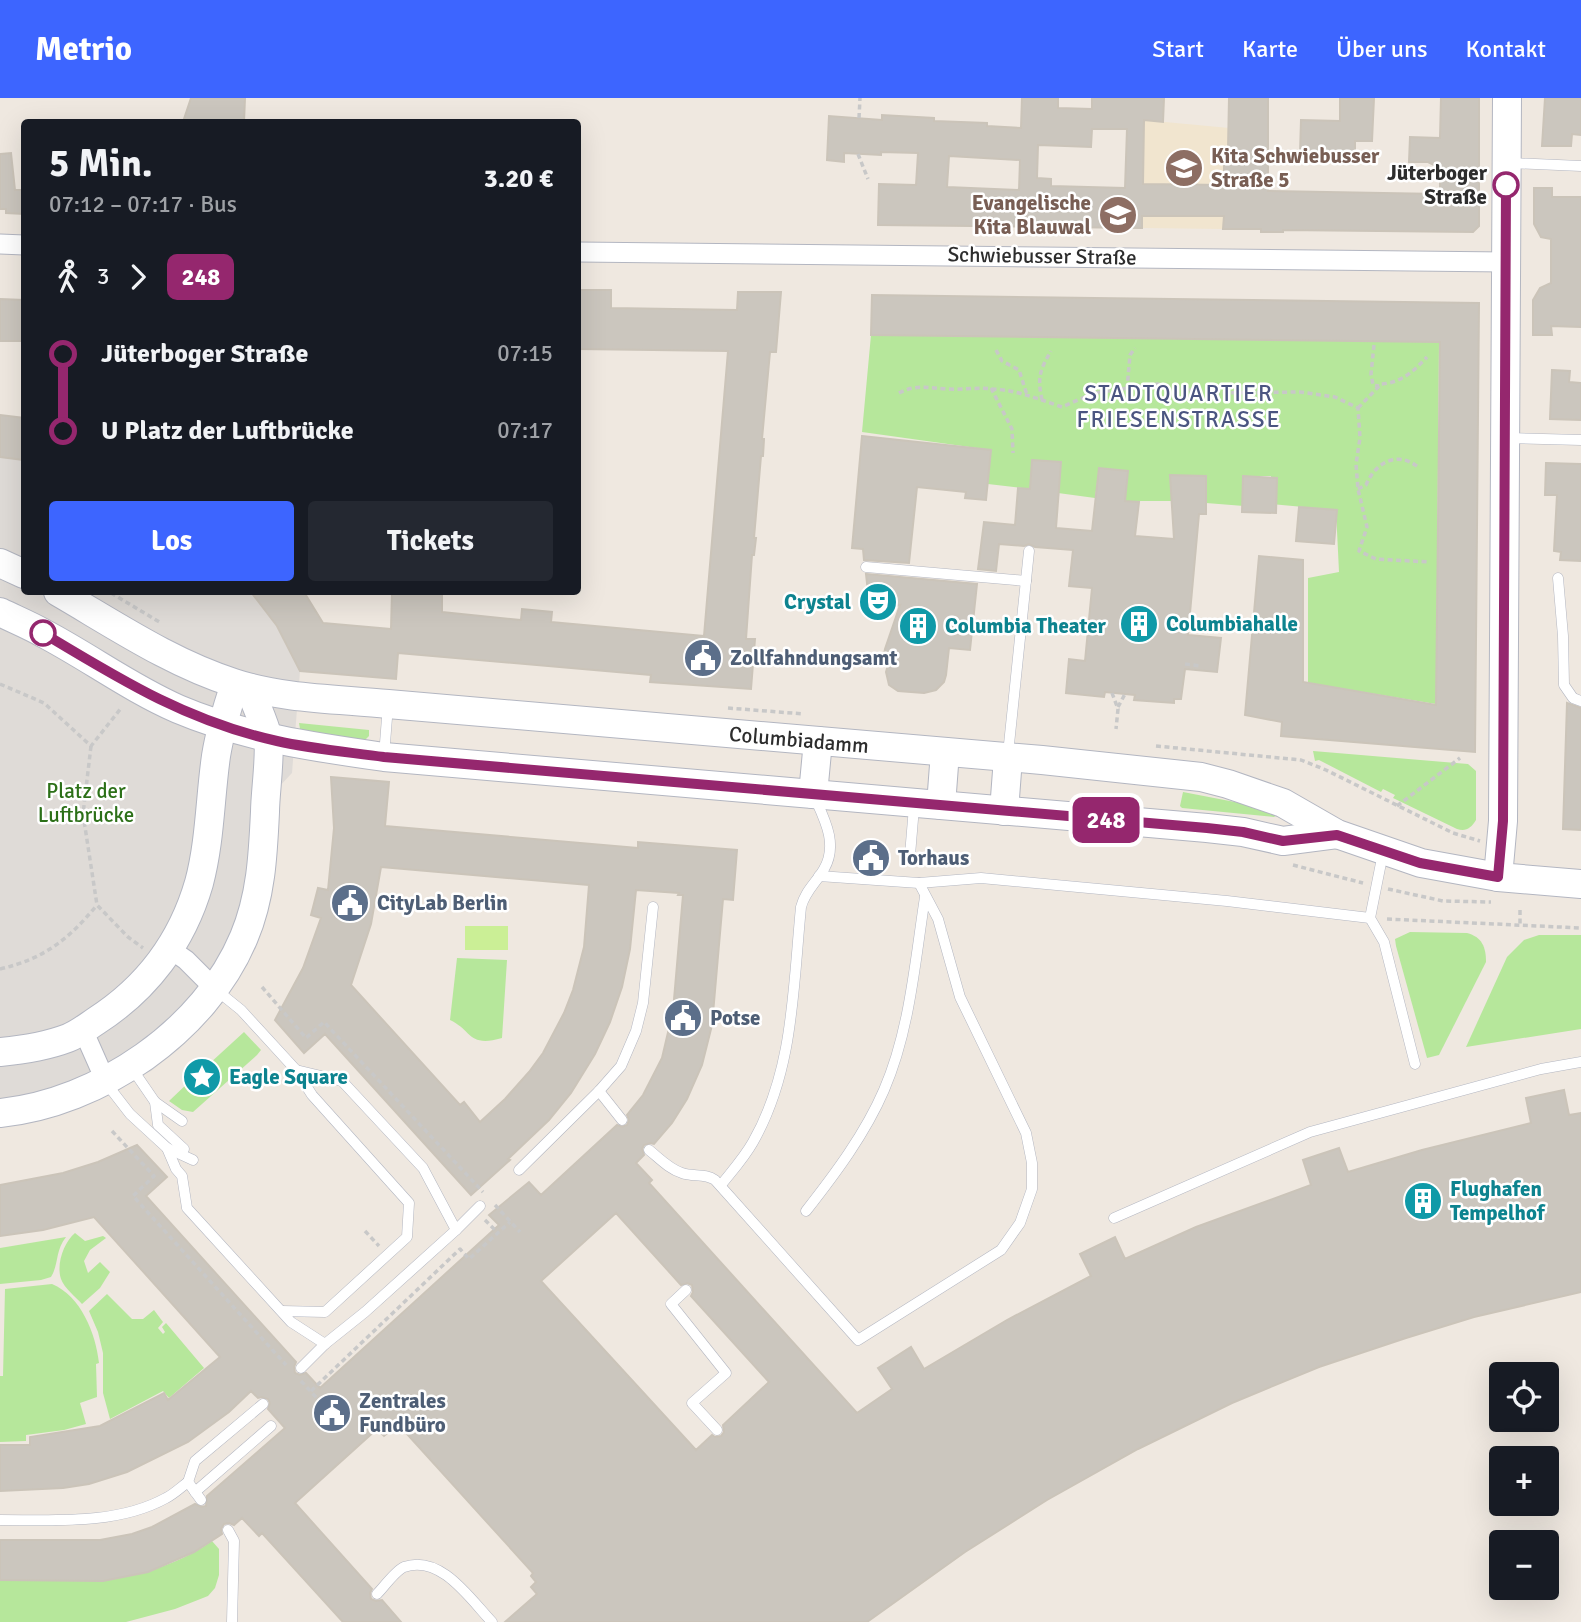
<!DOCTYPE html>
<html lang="de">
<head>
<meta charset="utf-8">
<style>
  :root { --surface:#171b24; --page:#242831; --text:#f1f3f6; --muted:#9ea1a6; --accent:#3d65ff }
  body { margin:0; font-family:Signika,sans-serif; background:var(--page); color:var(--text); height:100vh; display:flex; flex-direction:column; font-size:26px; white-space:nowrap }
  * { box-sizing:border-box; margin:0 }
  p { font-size:23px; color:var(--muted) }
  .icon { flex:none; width:38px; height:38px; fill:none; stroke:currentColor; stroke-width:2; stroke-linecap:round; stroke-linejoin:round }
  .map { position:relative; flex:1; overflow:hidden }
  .side { position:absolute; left:21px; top:21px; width:560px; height:476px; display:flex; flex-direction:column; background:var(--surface); border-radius:7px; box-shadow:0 7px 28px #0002 }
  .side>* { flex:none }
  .badge { padding:0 14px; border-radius:10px; font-size:24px; line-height:46px }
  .controls { position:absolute; left:1489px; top:1264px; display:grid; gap:14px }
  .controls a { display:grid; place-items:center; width:70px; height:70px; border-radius:7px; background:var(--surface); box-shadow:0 7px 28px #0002; font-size:35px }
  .map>.badge { position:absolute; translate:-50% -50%; box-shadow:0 0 0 4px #fff }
  .legs { display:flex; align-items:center; gap:10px; height:77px; padding:0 28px; font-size:23px }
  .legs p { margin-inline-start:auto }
  .overview { display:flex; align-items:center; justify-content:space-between; height:119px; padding:0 28px }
  h1 { font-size:38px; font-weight:700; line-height:52px }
  .primary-button { display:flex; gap:14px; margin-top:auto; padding:14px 28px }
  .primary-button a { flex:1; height:80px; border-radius:7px; background:var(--accent); color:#fff; font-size:28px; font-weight:700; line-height:80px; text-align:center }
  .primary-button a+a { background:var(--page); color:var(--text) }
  ul { padding:0 28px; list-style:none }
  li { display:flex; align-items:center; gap:24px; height:77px; font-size:26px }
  li i { display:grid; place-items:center; width:10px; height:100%; margin:0 9px; background:currentColor }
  li i::after { content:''; width:18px; height:18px; margin:-9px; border:5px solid; border-radius:50%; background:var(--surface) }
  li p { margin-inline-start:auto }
  li:first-child i { background:linear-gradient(#0000 50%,currentColor 0) }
  li:last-child i { background:linear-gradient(currentColor 50%,#0000 0) }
  header { display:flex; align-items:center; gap:42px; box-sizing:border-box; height:98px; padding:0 35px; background:var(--accent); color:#fff }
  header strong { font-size:33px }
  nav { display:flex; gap:38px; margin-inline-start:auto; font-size:24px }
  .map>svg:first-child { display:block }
</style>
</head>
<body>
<header>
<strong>Metrio</strong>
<nav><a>Start</a><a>Karte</a><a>Über uns</a><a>Kontakt</a></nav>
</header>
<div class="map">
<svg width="1581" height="1524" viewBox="0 0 1581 1524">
  <rect width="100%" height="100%" fill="#efe8e0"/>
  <path fill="#f1e5cf" d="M1144,22L1229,30V51H1224L1223,131L1142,130Z"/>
  <g fill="#b6e79b">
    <path d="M871,237L1439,244L1436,606L1308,585V480L1339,474L1336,412L1271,406V378H1243L1244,408L1206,405L1205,378L1171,377L1172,403H1125L1128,373L1099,370L1095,400L1058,395L1060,364L1033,362L1030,391L988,386L991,352L862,334Z"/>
    <path d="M299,625L369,632V638L362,645L301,637Z"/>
    <path d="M1313,653L1468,666L1476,673V722C1471,730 1466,734 1457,731L1393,700L1395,697L1383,691L1381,694L1319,662L1315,663Z"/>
    <path d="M1183,694L1240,705L1278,716L1274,719L1182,710L1180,708Z"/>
    <path d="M1410,834L1467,835C1482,839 1486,849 1486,864L1439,957L1427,960L1396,848L1395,841Z"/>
    <path d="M1539,837H1581V931L1466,949L1507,859L1524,842Z"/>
    <path d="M457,860L507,862L502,940C468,950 472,932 450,922Z"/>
    <path d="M244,934L261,952L257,957L193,1014L182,1012L169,1003L190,983L202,988L212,978L209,966Z"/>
    <path d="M75,1135L85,1143L103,1138L106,1140L90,1152L84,1163L88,1175L100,1164L110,1174L100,1190L82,1206C76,1199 64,1190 61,1181C56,1166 64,1144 75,1135Z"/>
    <path d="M66,1139C55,1153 59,1166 51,1179L41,1182L0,1186V1150Z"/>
    <path d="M52,1186C81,1198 96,1236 99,1265L96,1266L97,1299L80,1305L86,1326L64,1332L26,1337V1343L0,1344V1278H3L5,1191Z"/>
    <path d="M107,1196L132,1221H143L154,1212L163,1224L158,1230L163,1236L165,1234L162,1229L166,1225L204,1270L169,1300L163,1293L110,1321L103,1295V1255L98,1234L89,1213Z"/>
    <path d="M212,1443L219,1451V1477L215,1490L208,1498L175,1511L126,1524H0V1482C76,1483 146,1489 212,1443Z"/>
  </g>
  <rect fill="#cbef96" x="465" y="828" width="43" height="24"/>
  <path fill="#dfdbd7" d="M0,359L24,362V494H251L277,528L300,573L292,675L277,691V741L203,925L179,951L151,973L84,1006L0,1027Z"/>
  <g fill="#cbc6be" stroke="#cbc4b9" stroke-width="2" fill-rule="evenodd">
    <path d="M191,0H245L244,24H183Z"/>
    <path d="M1022,0H1058V10L1092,11V0H1164L1163,24L1144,22L1143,86L1224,87V51H1228L1229,0H1268V93L1440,96V70L1428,64H1409L1410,39L1440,40L1441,0H1479V128L1473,134L1283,132V134H1261V131H1223L1224,118H1142V130L878,127L879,86L916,87L918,55L881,54V57L844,55V64L827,62L829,18L882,22V17L934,20V23L987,25V28L1021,30ZM1092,31H1127L1125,90L1051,88V81L1037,80L1038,47L1091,49ZM949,58L1020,62L1019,92L947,89Z"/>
    <path d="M1340,0H1374L1372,43H1355V57L1300,56L1301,22L1340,23Z"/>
    <path d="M1545,0H1581V37L1572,36L1571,48H1542Z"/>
    <path d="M11,55L15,92H24V116L6,115V111H0V56Z"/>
    <path d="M1534,90H1552V99H1581V229L1551,228L1552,237H1533V202L1540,190L1551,185V141L1541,139L1534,126Z"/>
    <path d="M578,192H611V210L737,212L738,194H781L776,254H770L762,341H764L763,358H761L754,440H756L754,457H752L746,541H755L751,591L650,584L651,577L398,555L396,581L300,573L277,528L251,494H304L323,525L391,531L392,494H442V514L521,522L522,511L552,514L551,524L704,538L728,253L578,251Z"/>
    <path d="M872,197L1479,205L1475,654L1281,638L1282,624L1245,617L1259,458L1303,462V584L1436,607L1440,244L871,237Z"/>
    <path d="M0,201L24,202V243H0Z"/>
    <path d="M1552,272L1570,273L1569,284L1581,285V322L1550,321Z"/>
    <path d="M0,317L24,320V362L0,359Z"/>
    <path d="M862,338L991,352L986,402L965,400L966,394L917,389L909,465L864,462L863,451L852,450Z"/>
    <path d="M1032,362L1061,364L1056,430L1092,433L1099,370L1128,373L1125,403L1139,404L1135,438L1174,441L1170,377L1206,378V416H1199L1188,537L1221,540L1217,574L1185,571L1181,601H1174V605L1134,602L1135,597L1105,594L1104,599L1066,595L1069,561L1085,563L1092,490L1069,488L1073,452L1035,449L1029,446L1024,448L999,446L996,473L978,471L984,424L1015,427L1018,390L1030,391Z"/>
    <path d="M1546,365L1581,366V463L1560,462L1561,454L1554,453L1557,397H1545Z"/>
    <path d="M1243,378L1277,380L1276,415L1242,414Z"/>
    <path d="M1299,409L1337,412L1334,446L1296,443Z"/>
    <path d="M866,476L977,486L970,552L949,550L946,577L944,584L936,592L924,595L898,593L889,587L886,574L889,563L884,557L885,551L900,507L870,512Z"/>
    <path d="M1567,605L1581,610V732L1563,731Z"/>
    <path d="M331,679L389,684L385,728L638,750V744L737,752L733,802L723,801L712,927L702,967L687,1001L672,1025L654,1046L650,1045L644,1047L642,1051L644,1057L636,1065L652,1082L649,1085L857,1315L892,1291L878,1270L911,1249L924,1271L1007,1222L1091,1178L1080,1156L1115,1139L1125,1161L1196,1129L1311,1087L1303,1062L1339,1050L1348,1074L1422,1052L1531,1025L1526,1000L1564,992L1569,1017L1581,1015V1194L1474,1219L1406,1240L1319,1269L1232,1305L1138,1351L1047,1402L965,1454L867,1524H505L537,1496L531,1489L536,1484L531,1478L533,1475L398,1326L384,1338L377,1331L295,1405L372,1491L370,1495L371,1501L376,1503L382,1502L401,1524H343L262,1435L259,1438L242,1420L234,1427L229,1425L224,1426L221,1431L222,1436L194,1454L148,1474L103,1483L0,1482V1442H100L132,1436L152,1429L195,1406L201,1409L206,1408L207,1398L285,1330L268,1311L270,1305L268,1301L262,1299L258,1300L251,1293L229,1314L188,1344L127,1374L89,1386L63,1390L0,1393V1347H30V1339L100,1328L164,1295L168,1302L220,1259L94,1119L43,1132L0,1138V1087L63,1075L98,1064L137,1047L167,1079L146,1098L296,1264L294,1269L295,1275L300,1277L306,1275L320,1290L499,1127L489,1117L529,1084L541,1097L617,1027L622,1029L627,1027L629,1022L627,1017L643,997L662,960L673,913L683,797H678L679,795L636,792L630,851L622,889L610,924L595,956L571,995L549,1022L508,1061L510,1062L471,1097L325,936L304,955L275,922L303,870L321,820L311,817L318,790L328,792L334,730ZM381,769L589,787L584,849L573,892L564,915L543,955L529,974L505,1001L480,1024L464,1004L460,1007L351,887L371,826ZM616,1115L681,1187L687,1185L692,1187L693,1194L691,1198L769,1284L723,1327L724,1334L721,1338L715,1339L712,1337L696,1352L541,1183Z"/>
  </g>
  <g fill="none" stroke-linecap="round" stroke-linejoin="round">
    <defs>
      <g id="lane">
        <path d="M1510,65L1581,68"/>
        <path d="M1508,340L1581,342"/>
        <path d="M866,469L1026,483"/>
        <path d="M1558,480L1563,538L1564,587L1573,600L1581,603"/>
        <path d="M1008,656L1029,453"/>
        <path d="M384,658L388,607"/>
        <path d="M1383,755L1370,820L1384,844L1415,966"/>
        <path d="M910,757L914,709"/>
        <path d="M819,778L919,785L981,780L1227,803L1370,820"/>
        <path d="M215,891L241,912L296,972L312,997L409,1105L407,1139L325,1214L282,1213"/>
        <path d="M131,969L155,1004L158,1027L184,1051"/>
        <path d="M106,985L130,1016L167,1050L176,1071L182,1078L187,1110L291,1224L325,1246L365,1214L456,1132L423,1070L342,983L296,972"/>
        <path d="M599,993L622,1022"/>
        <path d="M155,1004L182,1023"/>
        <path d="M167,1050L193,1062"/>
        <path d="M649,1052C659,1060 669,1071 682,1075C693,1079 705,1075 715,1082L858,1242L1001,1152L1020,1125L1032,1091V1065L1026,1035L960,899L938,821L919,785"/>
        <path d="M519,1072L599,993L621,968L636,933L643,905L653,809"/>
        <path d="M721,1087C732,1073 744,1060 753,1044C794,972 793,889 801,809C805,793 816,785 824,771C838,747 825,722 815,700"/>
        <path d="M806,1113C835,1076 865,1036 884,992C910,932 915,863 925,799"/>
        <path d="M1114,1120L1310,1034L1541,971L1581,964"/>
        <path d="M456,1132L480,1108"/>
        <path d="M686,1192L671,1206L726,1275L692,1305L717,1332"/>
        <path d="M301,1270L325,1246"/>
        <path d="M188,1384L195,1363L263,1306"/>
        <path d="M195,1394L271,1328"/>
        <path d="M0,1422C54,1422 117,1427 166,1400C174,1396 181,1389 188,1384L201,1402"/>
        <path d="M228,1432L234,1443L232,1524"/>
        <path d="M377,1496C384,1489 395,1473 404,1469C441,1456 470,1501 492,1524"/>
      </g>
      <g id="street">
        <path d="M0,146L24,147"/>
        <path d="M578,154L1506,164"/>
        <path d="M170,851L186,862L215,891"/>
        <path d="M83,932L106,984"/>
      </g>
      <g id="secondary">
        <path d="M0,465L24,476"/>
        <path d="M58,494C115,527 171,565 234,585C282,601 338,601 388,606L1042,662L1201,679L1228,686L1283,705L1337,736L1421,765L1498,779L1581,786"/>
        <path d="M0,514C14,521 29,527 43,535C89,559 130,590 178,611C244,639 313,649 384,659L1207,730L1243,734L1283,743L1337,736"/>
        <path d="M813,696L818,643"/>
        <path d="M941,707L945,654"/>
        <path d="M1004,713L1008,660"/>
        <path d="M1498,779L1503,723L1507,0"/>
        <path d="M0,954C22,952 47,948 68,940C78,936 87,929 96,923C146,891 182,844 199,785C210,744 210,700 216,658C220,633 227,610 235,586"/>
        <path d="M0,1015C99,1005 205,933 244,839C261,799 263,757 265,714C265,696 271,655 268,640C264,623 255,606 250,590"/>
      </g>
    </defs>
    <use href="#lane" stroke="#b3b6c1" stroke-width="11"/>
    <use href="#street" stroke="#b3b6c1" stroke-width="21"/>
    <use href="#secondary" stroke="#b3b6c1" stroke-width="30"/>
    <g stroke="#c8c8c8" stroke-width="3.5" stroke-dasharray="5 3.5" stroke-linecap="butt">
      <path d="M859,20L860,0"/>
      <path d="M858,56L868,81"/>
      <path d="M1374,247L1371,276L1373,287L1379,288"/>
      <path d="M996,252L1002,263L1019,272L1027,297"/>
      <path d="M991,290L1012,331L1013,355"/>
      <path d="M1127,291L1130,257L1135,250"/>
      <path d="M899,295C916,286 929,290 948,291C963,292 978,289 992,291C1016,292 1039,301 1062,309L1094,295L1157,286L1208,295L1300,294L1335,299L1358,310L1360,340L1356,366L1358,391L1367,429L1359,453L1376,461L1429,464"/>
      <path d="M1042,302C1037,279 1040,272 1051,253"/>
      <path d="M1358,310L1381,286C1401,285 1414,273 1427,259"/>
      <path d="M1358,391L1366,387C1375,365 1397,352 1418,369"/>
      <path d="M111,495L161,525"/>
      <path d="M1185,566L1201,568"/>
      <path d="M0,586L44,605L91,648L122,609"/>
      <path d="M1112,595L1118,611L1116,631"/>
      <path d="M1118,609L1125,596"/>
      <path d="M728,610L804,616"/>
      <path d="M91,648L83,716L97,807L128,839L143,850"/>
      <path d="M1156,648L1301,662L1326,672L1453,735L1480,743"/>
      <path d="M1397,708L1460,660"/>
      <path d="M1293,767L1363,785"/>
      <path d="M1388,791L1443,803L1491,804"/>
      <path d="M1520,812V829"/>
      <path d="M1387,821L1581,830"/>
      <path d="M0,871C44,861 69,841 97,807"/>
      <path d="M262,889L306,940L324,924L483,1094"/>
      <path d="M112,1033L154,1078L133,1098L286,1267"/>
      <path d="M495,1107L520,1134"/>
      <path d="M485,1122L498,1135"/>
      <path d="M365,1133L379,1148"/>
      <path d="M301,1283L326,1310"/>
      <path d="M311,1293L460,1151L469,1161L510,1124"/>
    </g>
    <use href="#lane" stroke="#fff" stroke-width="10"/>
    <use href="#street" stroke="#fff" stroke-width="19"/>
    <use href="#secondary" stroke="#fff" stroke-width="28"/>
  </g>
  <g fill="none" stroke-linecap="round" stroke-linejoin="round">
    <defs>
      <path id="line-1" d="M43,535C121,582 187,623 277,643C312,651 348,654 384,659L1207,730L1243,734L1283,743L1337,737L1420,765L1498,779L1503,723L1506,87"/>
    </defs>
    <use href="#line-1" stroke="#fff" stroke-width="16"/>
    <use href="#line-1" stroke="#95276e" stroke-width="10"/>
  </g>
  <defs>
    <symbol id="school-disc" viewBox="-11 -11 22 22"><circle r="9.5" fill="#8d6e63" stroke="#fff"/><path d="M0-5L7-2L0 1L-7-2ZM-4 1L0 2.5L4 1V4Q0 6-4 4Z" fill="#fff"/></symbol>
    <symbol id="theatre-disc" viewBox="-11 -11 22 22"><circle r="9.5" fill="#0f9aa8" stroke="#fff"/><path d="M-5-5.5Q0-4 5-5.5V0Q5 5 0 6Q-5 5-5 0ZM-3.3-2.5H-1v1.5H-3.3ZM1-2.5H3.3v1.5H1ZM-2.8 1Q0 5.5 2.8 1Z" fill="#fff"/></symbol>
    <symbol id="building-disc" viewBox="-11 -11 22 22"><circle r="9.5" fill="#0f9aa8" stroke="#fff"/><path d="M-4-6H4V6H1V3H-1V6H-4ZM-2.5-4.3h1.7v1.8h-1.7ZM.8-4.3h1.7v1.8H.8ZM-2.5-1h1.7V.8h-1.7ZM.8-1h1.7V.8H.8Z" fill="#fff"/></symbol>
    <symbol id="civic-disc" viewBox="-11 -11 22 22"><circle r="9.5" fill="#5c6f8a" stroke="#fff"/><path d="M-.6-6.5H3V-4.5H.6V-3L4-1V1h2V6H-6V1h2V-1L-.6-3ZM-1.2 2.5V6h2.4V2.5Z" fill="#fff"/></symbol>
    <symbol id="sight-disc" viewBox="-11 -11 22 22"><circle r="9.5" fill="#0f9aa8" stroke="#fff"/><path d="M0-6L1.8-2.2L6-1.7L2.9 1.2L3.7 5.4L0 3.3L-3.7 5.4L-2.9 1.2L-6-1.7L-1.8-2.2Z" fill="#fff"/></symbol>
  </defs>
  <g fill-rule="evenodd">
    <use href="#school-disc" x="1162" y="48" width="44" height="44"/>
    <use href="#school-disc" x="1096" y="95" width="44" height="44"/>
    <use href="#theatre-disc" x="856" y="482" width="44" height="44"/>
    <use href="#building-disc" x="1117" y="504" width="44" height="44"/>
    <use href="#building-disc" x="896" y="506" width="44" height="44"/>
    <use href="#civic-disc" x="681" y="538" width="44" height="44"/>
    <use href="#civic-disc" x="849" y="738" width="44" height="44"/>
    <use href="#civic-disc" x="328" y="783" width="44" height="44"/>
    <use href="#civic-disc" x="661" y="898" width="44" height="44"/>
    <use href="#sight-disc" x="180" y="957" width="44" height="44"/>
    <use href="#building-disc" x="1401" y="1081" width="44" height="44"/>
    <use href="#civic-disc" x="310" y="1293" width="44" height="44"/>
  </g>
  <g fill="#fff" stroke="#95276e" stroke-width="3.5">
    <circle cx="1506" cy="87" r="12"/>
    <circle cx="43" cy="535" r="12"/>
  </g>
  <g text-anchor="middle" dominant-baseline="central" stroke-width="5" stroke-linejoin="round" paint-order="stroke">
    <g font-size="21" font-weight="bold" fill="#785e54" stroke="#fff" text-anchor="start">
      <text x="1211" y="58">Kita Schwiebusser<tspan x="1211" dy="24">Straße 5</tspan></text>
      <text x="1091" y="105" text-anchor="end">Evangelische<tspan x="1091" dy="24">Kita Blauwal</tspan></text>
    </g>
    <g font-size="21" font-weight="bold" fill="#2d2d2d" stroke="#fff" text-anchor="end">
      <text x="1487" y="75">Jüterboger<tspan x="1487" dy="24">Straße</tspan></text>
    </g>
    <g font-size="21" fill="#2d2d2d" stroke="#fff">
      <text transform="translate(1042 158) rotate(1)">Schwiebusser Straße</text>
      <text transform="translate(799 642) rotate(5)">Columbiadamm</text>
    </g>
    <g font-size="21" font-weight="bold" fill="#0d838f" stroke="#fff" text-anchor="start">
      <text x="851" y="504" text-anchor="end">Crystal</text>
      <text x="1166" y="526">Columbiahalle</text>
      <text x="945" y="528">Columbia Theater</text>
      <text x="229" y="979">Eagle Square</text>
      <text x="1450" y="1091">Flughafen<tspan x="1450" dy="24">Tempelhof</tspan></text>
    </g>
    <g font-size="21" font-weight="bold" fill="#4e5e75" stroke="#fff" text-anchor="start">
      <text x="730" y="560">Zollfahndungsamt</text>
      <text x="898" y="760">Torhaus</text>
      <text x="377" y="805">CityLab Berlin</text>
      <text x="710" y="920">Potse</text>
      <text x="359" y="1303">Zentrales<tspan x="359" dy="24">Fundbüro</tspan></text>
    </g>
    <g font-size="21" fill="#2c7018" stroke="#fff">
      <text x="86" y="693">Platz der<tspan x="86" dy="24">Luftbrücke</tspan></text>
    </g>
    <g font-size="23" letter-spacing="2" fill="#4b5581" stroke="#fff">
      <text x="1179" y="295">STADTQUARTIER<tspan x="1179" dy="26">FRIESENSTRASSE</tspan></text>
    </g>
  </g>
</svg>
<div class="controls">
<a><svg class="icon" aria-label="locate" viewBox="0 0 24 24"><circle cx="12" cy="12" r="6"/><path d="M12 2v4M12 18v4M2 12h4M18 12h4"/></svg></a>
<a>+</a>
<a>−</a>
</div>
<b class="badge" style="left:1106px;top:722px;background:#95276e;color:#fff">248</b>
<section class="side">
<div class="overview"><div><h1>5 Min.</h1><p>07:12 – 07:17 · Bus</p></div><b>3.20 €</b></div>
<div class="legs"><svg class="icon" aria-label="walk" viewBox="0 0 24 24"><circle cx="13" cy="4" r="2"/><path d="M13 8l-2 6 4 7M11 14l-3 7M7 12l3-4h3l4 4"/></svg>3<svg class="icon" aria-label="forward" viewBox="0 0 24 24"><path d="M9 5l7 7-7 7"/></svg><b class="badge" style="background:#95276e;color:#fff">248</b></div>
<ul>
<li><i style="color:#95276e"></i><b>Jüterboger Straße</b><p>07:15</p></li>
<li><i style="color:#95276e"></i><b>U Platz der Luftbrücke</b><p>07:17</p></li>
</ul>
<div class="primary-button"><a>Los</a><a>Tickets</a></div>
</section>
</div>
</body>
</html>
